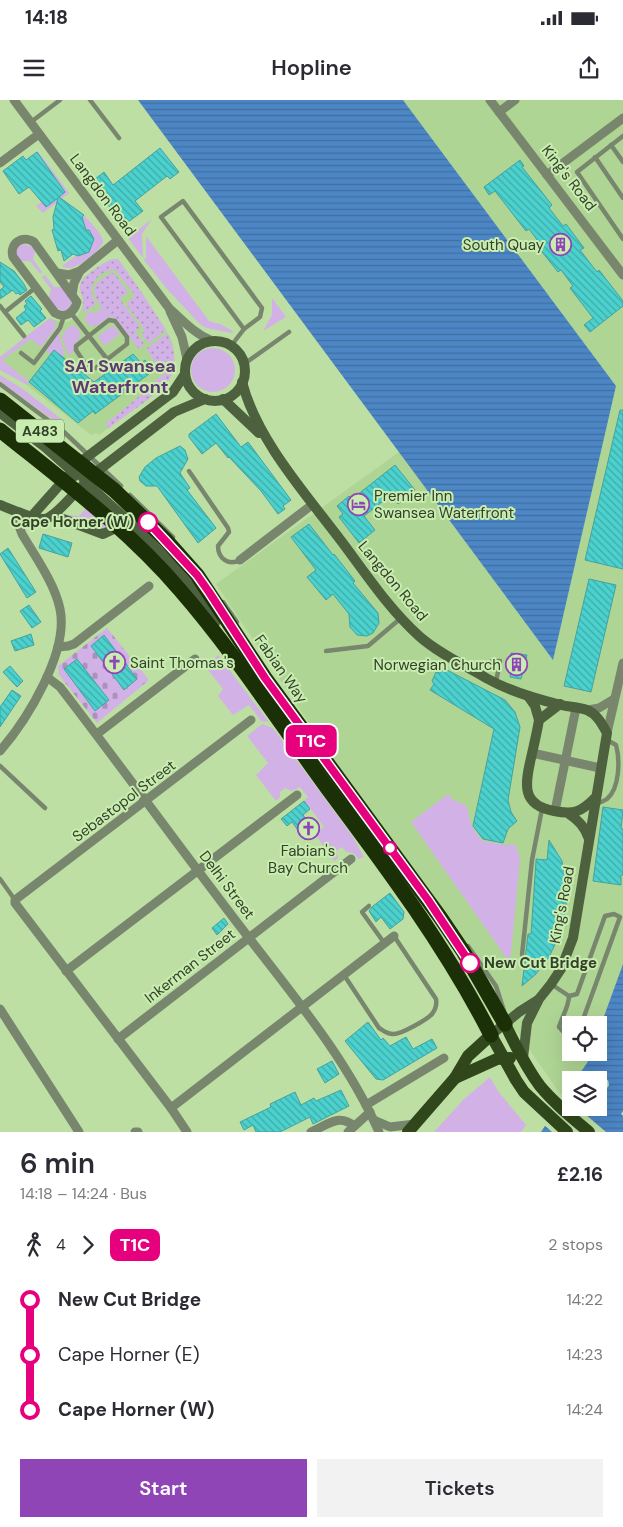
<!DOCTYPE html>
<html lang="en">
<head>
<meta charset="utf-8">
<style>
  :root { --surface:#fff; --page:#f2f2f3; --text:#2b2b33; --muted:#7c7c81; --accent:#9045b7 }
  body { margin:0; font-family:"DM Sans",sans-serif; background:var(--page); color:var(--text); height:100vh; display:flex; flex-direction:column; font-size:19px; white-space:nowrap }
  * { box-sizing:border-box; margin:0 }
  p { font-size:16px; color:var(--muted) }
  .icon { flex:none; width:28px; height:28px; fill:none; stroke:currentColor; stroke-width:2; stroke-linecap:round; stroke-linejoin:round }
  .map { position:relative; height:1032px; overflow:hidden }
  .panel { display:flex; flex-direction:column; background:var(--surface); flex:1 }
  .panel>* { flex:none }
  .badge { padding:0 10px; border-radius:8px; font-size:18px; line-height:32px }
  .buttons { position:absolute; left:562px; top:916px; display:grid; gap:10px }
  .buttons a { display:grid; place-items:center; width:45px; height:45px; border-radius:0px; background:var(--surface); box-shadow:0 5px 20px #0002; font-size:25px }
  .map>.badge { position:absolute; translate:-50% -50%; box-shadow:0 0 0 2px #fff }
  .legs { display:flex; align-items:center; gap:8px; height:55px; padding:0 20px; font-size:16px }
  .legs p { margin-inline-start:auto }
  .summary { display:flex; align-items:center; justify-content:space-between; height:85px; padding:0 20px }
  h1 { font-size:28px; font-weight:600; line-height:38px }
  .cta { display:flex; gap:10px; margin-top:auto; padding:10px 20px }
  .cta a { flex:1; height:58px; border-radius:0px; background:var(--accent); color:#fff; font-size:20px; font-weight:600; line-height:58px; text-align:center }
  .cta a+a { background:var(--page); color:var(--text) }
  ul { padding:0 20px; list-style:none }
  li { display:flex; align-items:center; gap:18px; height:55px; font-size:19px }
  li i { display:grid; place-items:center; width:8px; height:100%; margin:0 6px; background:currentColor }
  li i::after { content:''; width:12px; height:12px; margin:-6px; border:4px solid; border-radius:50%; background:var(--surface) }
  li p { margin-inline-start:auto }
  li:first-child i { background:linear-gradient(#0000 50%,currentColor 0) }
  li:last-child i { background:linear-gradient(currentColor 50%,#0000 0) }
  .status { display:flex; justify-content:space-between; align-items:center; height:35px; padding:0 25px; background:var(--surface); direction:ltr }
  .status svg { height:14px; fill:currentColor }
  header { display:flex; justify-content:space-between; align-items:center; height:65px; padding:0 20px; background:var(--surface); font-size:22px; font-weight:600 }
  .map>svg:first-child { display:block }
</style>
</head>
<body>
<div class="status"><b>14:18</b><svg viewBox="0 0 49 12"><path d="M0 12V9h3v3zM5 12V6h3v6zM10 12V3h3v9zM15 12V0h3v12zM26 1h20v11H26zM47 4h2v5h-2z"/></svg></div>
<header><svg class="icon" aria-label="menu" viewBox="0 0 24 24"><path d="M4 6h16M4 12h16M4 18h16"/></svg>Hopline<svg class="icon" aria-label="share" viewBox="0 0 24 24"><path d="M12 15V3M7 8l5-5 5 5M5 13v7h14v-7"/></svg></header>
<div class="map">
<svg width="623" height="1032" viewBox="0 0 623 1032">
  <defs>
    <pattern id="cemetery-stones" width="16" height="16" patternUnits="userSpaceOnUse" patternTransform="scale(1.25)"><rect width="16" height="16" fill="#d2b2e6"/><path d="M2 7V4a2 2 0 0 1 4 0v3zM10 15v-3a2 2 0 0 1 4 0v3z" fill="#ab92ba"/></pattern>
    <pattern id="garden-dots" width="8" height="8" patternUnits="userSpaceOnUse" patternTransform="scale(1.25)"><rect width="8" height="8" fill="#d2b2e6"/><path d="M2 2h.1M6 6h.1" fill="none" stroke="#ab92ba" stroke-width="1.8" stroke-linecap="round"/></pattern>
    <pattern id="water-rules" width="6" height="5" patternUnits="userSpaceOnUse" patternTransform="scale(1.25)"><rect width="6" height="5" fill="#4c86c5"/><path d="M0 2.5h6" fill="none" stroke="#406fa0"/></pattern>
    <pattern id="building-back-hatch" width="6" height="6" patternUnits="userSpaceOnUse" patternTransform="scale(1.25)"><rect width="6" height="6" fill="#4bd1ce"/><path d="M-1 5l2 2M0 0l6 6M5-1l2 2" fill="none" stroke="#3faba7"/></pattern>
  </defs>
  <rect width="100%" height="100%" fill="#bddfa3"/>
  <g fill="#afd594">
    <path d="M403,0H623V864L599,930V925H571V952L591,953L587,963L575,980H571V986L565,997L559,992L489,892L216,484L399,352L553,559L616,286Z"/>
    <path d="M114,159H118L140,190L169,235L173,245L174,264L170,278L162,288L99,335L97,333L91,335L0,264V257L50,218L61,222H67L76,218L82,208L83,201L80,188L83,178L109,160Z"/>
  </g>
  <g fill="#d2b2e6">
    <path d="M37,52L40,54L69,93L43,113L36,106L42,102L46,107L65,92Z"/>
    <path d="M84,115C88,120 103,134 103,141C103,149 81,165 74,167C70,169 66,168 62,166L77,155L89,152L94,139L89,130H86L82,117Z"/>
    <path d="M152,119L142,134L143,158L128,138Z"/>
    <path d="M146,136L209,221L220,224L233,231L232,233L211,229L202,226L195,219L167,189L144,160L146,158Z"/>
    <path d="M23,144L31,146L35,151L33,159L42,172L40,174L30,161H21L17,156V148Z"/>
    <path d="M45,175L54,187H63L72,201L70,208L65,211L57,209L49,198L51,189L42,177Z"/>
    <path d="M272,198L286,217L263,231L272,215Z"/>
    <path d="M102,208L109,217C98,224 93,232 84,219L87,217L86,215L91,211L95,213Z"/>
    <path d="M50,218L54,222L56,221L55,229L41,247L31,239L2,260L29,282L27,285L0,270V257Z"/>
    <path d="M72,225L77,227L81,235L74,246L73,252L68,255L62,237L65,231Z"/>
    <path d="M113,225L120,234L104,246L98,236Z"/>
    <path d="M59,233C60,242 66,249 63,257L54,250L50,254L46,251Z"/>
    <circle cx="213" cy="270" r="22"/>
    <path d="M0,275L23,289L64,321L60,325L0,281Z"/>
    <path d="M86,408L107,427L105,430L66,415L79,416Z"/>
    <path d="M218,555L269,622L261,621L249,605L233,615L218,596L223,589L205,566Z"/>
    <path d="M262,624L273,628L353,737L364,757L359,759L353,753L346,752L342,747L336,751L338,758L334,761L315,734L324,727L310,708L308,709L304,701L308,697L300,687L292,691L285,688L280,692V697L276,701L256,675L268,663L247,636Z"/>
    <path d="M448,694L453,700L466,705L472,727L482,741L507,745L515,744L520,758L510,863L411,722Z"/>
    <path d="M490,977L498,991L526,1025L521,1032H434L464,999Z"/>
  </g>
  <path fill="url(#cemetery-stones)" d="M107,528L149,580L97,623L59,575L58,566Z"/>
  <g fill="url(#garden-dots)">
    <path d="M114,159H118L140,190L166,230L149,243L142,236L144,229L142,226L126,204L135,195L115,170C103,169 90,181 92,193C92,198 95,199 96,204L84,213C82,208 84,206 83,201C83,195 79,191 80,185C83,175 105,161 114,159Z"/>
    <path d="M112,173L115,174L128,192L120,199L140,227L135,232L145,245L139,249L115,218L109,217C100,205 85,190 102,179C105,176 108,174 112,173Z"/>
    <path d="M167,233C174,245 178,265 170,278C161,293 124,316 109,328L105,324L146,291L144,289L164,274L146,249Z"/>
  </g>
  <g fill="url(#water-rules)">
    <path d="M138,0H403L616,286L553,560Z"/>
    <path d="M623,864V1011L621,1014L623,1016V1032H541L571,986V1008H599V1000L609,985L608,980L604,981L599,991V980H575L587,963L591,953L599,952V930Z"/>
  </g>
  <path fill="#bddfa3" d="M563,995L571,1002V1008H578L606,1032H552L543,1024Z"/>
  <g fill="url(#building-back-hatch)" stroke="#45a29f">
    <path d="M160,48L179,72L170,79L167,76L135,101L143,111L124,125L90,83L104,72L113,85Z"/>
    <path d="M37,52L65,92L59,97L84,115L82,117L86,130H89L94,139L89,152L78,156L73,154L64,161L61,150L58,151L52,130L54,129L53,117L58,98L46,107L29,87L19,94L3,71L23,56L26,60Z"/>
    <path d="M520,60L524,66L522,67L552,105L549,108L563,126L566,124L584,148L580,150L597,172L599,170L623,201V206L590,232L584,225L593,218L570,188L573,186L561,170L558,172L535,143L538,141L529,129L526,131L495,91L489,95L484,87Z"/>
    <path d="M0,162L14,171L24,184L27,190L20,195L18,193L16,194L13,190L0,199V190L4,187L0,182Z"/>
    <path d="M31,196L42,209L40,211L46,218L34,227L28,220L21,225L16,218L26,210L24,206L27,204L25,201Z"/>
    <path d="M54,250L94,282L133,254L141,263L145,260L153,271L95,314L93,311L78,323L29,282Z"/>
    <path d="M620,310H623V469L585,460Z"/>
    <path d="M216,314L241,347L248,342L291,400L283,406L285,409L278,414L261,391L229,357L228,358L216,343L202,354L189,337V334Z"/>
    <path d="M180,346L185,350L188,359L180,373L190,388L187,390L216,428L198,443L157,386H146L140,381L139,377L145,367L156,358Z"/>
    <path d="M395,365L415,390L398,404L391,395L364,416L375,430L359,443L339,417L343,414L337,406L349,396L352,399Z"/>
    <path d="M309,424L333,455L334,454L355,481L353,483L378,513L379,523L373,533L367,536L357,535L350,527L349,514L333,494L326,500L307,477L316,470L291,437Z"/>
    <path d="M43,434L72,443L68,457L39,448Z"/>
    <path d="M8,448L36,492L27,498L0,454Z"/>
    <path d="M589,479L616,485L591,592L564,586Z"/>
    <path d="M29,505L41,522L32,528L20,511Z"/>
    <path d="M31,534L34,545L15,551L11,541Z"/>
    <path d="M104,535L137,579L124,590L91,546Z"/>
    <path d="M511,553L527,555L521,579L510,577L511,569L508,568Z"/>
    <path d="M77,559L109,600L95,611L64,569Z"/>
    <path d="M10,566L23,581L17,587L3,572Z"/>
    <path d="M443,568L505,600L515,612L520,627L508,700L511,712L517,721L508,729L503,743L483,739L473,726L494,629L430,590L434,584L432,581L436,572L440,573Z"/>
    <path d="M12,590L21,596L0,627V607Z"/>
    <path d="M304,701L310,709L303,715L315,731L305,740L292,722L287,726L281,719Z"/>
    <path d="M603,707L623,710L621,729H623V775H621V785L593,781Z"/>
    <path d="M549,740L562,761L566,784V810L560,834L549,857L536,874L522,886L528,834H531L536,761V759L547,760Z"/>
    <path d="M390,793L404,812L403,819L390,829L381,817L376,822L369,811L373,806Z"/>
    <path d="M224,818L228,824L217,835L212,828Z"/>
    <path d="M368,922L381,940L383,938L390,946L406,937L413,949L432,939L437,948L383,980L376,979L345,941Z"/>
    <path d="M332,961L339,974L325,983L317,969Z"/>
    <path d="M341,990L349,1006L313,1024L310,1017L280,1032H256L253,1025L244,1030L240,1022L271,1007L270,1004L295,992L301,1005L314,998L316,1001Z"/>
  </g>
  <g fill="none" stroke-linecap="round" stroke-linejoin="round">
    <g stroke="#78866e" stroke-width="4.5">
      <path d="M90,0L119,38"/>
      <path d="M31,22L60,0"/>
      <path d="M623,36L577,72L623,139"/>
      <path d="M611,45L623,62"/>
      <path d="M595,57L623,98"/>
      <path d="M183,101L262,208L260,217L244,229L161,117Z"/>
      <path d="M0,206L24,236"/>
      <path d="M5,212L35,188"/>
      <path d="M71,213L107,259"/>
      <path d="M109,220L115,221L127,237V244L96,268H88L76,250V246Z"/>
      <path d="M231,246L244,229"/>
      <path d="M21,253L34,263L60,228L64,216"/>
      <path d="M244,264L289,232"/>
      <path d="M0,284L64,332L121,386"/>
      <path d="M189,371L228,428L229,432L218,446C218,459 229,466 240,460"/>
      <path d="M130,395L173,437"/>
      <path d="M223,502L237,522"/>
      <path d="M326,551L368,546L401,518"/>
      <path d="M492,561H500L496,582"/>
      <path d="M0,666L45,708"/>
      <path d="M596,704C599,703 604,701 607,699C620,688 620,659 616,645L607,640"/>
      <path d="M0,779L15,800"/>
      <path d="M369,806L362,812L385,844"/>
      <path d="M468,846L496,886L504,911"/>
      <path d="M522,855L532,760L542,709"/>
      <path d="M344,875L379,928C384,931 387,934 393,934C400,935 428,919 432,914C436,909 437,905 436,899L394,836"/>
      <path d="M551,884L569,896L577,894L605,816L614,814L620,817L581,925"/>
      <path d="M569,896C569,906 562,917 559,927L569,938H571"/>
    </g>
    <g stroke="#78866e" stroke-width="9">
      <path d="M14,0L169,208C183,221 195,234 212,241"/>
      <path d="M490,0L623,175"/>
      <path d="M499,12L515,0"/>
      <path d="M0,63L39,34"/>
      <path d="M547,75L623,18"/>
      <path d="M57,173L69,175L80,171L118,140"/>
      <path d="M72,195L34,142C22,134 9,144 13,157L55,213C65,219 74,213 77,202L72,195L74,183L80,171"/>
      <path d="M170,211L182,237L187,259"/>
      <path d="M240,460L313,404"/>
      <path d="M58,547L68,546L74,544L149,486"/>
      <path d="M47,577L60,587C124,670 185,755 249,838C296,899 348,961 379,1032"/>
      <path d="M588,610L599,608L614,599"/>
      <path d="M607,633L623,563"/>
      <path d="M97,634L195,559"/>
      <path d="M0,651C27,620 69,552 60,509C55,484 35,456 22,434L19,426L20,412"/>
      <path d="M532,653L600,668"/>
      <path d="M555,711L576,608"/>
      <path d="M66,871L297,695"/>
      <path d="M0,909L79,1032"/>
      <path d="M118,939L351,759"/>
      <path d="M366,1005L444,958"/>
      <path d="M171,1008L394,836"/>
      <path d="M374,1020L390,1027L415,1024"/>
      <path d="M135,1032H138"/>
      <path d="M187,1032L171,1008L15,803V800L251,620"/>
      <path d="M311,1032C327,1025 339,1013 354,1026"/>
      <path d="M348,1032L370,1012"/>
    </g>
    <g stroke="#4d613e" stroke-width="10">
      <circle cx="215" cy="271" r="30"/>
      <path d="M242,282C257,340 306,394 342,442C366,474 389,509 419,536C438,553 464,565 486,578C509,591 536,599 561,605C570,607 579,607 587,610C597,614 602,624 607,633L573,838L561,869L551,884L539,899L527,923L523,958"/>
      <path d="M223,299L259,333"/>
      <path d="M0,310L3,315L45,347L72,371L75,376"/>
      <path d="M79,363V369L85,382L145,436L171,464L199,497L215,523"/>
      <path d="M91,376L174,312L205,299"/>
      <path d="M0,405C11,409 34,420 45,419C55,417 73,394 81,387"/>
      <path d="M32,416L79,363L173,292L185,274"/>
      <path d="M52,416L63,419L103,434L118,427"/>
      <path d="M528,596L535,606L539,620"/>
      <path d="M560,604L539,620C537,632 534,645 531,658C525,684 521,705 554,711C574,715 581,712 595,698"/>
      <path d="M569,714C579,721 585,727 589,739"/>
      <path d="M491,935L519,912L538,900"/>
    </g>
    <g stroke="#30471b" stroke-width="12">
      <path d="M505,924C515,945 526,967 540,986C554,1003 571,1017 589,1032"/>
      <path d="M455,978L497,959L510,958"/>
      <path d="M408,1032L455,978L468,956L491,935L516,980L524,992L567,1032"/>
    </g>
    <g stroke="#1b3006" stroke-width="15">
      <path d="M0,300L114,390L166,440L197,475L265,578L440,817L463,851L505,924"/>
      <path d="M0,330C62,380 128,429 180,490C234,552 279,622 328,689C387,768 446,847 491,935"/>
    </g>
  </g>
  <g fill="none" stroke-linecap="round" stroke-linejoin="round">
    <defs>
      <path id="line-1" d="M148,422L197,475L209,492L265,578L428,800L470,863"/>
    </defs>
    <use href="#line-1" stroke="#fff" stroke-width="11"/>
    <use href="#line-1" stroke="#e6007e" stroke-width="8"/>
  </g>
  <defs>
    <symbol id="building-ring" viewBox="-11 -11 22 22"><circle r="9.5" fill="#c9ecb0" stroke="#9045b7" stroke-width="1.5"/><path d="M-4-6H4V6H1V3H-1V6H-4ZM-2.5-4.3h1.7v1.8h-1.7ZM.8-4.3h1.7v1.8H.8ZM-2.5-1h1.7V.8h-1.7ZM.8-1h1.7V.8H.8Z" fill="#9045b7"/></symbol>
    <symbol id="hotel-ring" viewBox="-11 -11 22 22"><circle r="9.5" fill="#c9ecb0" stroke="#9045b7" stroke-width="1.5"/><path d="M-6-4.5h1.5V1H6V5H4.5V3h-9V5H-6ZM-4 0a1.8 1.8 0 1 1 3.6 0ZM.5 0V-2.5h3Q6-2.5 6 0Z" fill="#9045b7"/></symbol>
    <symbol id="church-ring" viewBox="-11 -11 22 22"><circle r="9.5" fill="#c9ecb0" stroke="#9045b7" stroke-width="1.5"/><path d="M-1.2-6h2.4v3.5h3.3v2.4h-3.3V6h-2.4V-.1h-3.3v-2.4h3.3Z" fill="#9045b7"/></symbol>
  </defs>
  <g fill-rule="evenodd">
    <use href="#building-ring" x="548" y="132" width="25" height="25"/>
    <use href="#hotel-ring" x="346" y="392" width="25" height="25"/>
    <use href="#church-ring" x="102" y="550" width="25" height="25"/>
    <use href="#building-ring" x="504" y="552" width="25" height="25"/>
    <use href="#church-ring" x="296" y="716" width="25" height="25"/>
  </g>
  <g fill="#fff" stroke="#e6007e" stroke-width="2.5">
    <circle cx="148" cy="422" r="9"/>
    <circle cx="390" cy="748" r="6"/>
    <circle cx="470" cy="863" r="9"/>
  </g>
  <g text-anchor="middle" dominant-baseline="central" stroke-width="4" stroke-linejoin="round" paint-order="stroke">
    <rect fill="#c9ecb0" stroke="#607452" stroke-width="1" x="16" y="319.5" width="48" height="23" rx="4"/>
    <g font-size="14" font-weight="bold" fill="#334129">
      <text x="40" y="331">A483</text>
    </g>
    <g font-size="15" fill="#334129" stroke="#c9ecb0">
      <text transform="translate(569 78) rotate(52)">King's Road</text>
      <text transform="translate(103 95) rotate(53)">Langdon Road</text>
      <text transform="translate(393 481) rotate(50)">Langdon Road</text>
      <text transform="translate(281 569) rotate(55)">Fabian Way</text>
      <text transform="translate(124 701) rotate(-37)">Sebastopol Street</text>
      <text transform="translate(227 785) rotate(53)">Delhi Street</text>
      <text transform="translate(562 805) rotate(-79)">King's Road</text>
      <text transform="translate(190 866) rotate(-38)">Inkerman Street</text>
    </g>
    <g font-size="15" fill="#334129" stroke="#c9ecb0" text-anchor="end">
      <text x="544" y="145">South Quay</text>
      <text x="374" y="396" text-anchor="start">Premier Inn<tspan x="374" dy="17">Swansea Waterfront</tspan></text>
      <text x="130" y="563" text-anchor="start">Saint Thomas's</text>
      <text x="501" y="565">Norwegian Church</text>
      <text x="308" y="751" text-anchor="middle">Fabian's<tspan x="308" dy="17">Bay Church</tspan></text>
    </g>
    <g font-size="15" font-weight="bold" fill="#334129" stroke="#c9ecb0" text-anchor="end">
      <text x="134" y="422">Cape Horner (W)</text>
      <text x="484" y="863" text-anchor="start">New Cut Bridge</text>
    </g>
    <g font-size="18" font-weight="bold" fill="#5e3972" stroke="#c9ecb0">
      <text x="120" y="266">SA1 Swansea<tspan x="120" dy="21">Waterfront</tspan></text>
    </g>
  </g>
</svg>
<div class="buttons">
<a><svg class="icon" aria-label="locate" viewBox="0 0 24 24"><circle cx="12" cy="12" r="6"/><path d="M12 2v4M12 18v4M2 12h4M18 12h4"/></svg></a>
<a><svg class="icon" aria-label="layers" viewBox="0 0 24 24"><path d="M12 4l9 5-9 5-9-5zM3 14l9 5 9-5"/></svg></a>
</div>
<b class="badge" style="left:311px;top:641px;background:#e6007e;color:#fff">T1C</b>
</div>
<section class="panel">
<div class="summary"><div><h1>6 min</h1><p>14:18 – 14:24 · Bus</p></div><b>£2.16</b></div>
<div class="legs"><svg class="icon" aria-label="walk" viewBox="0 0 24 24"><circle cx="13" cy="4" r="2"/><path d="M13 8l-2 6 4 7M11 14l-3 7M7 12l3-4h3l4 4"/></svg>4<svg class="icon" aria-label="forward" viewBox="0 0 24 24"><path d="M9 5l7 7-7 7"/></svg><b class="badge" style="background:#e6007e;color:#fff">T1C</b><p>2 stops</p></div>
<ul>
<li><i style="color:#e6007e"></i><b>New Cut Bridge</b><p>14:22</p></li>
<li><i style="color:#e6007e"></i><span>Cape Horner (E)</span><p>14:23</p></li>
<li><i style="color:#e6007e"></i><b>Cape Horner (W)</b><p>14:24</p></li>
</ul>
<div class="cta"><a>Start</a><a>Tickets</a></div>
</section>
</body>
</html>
